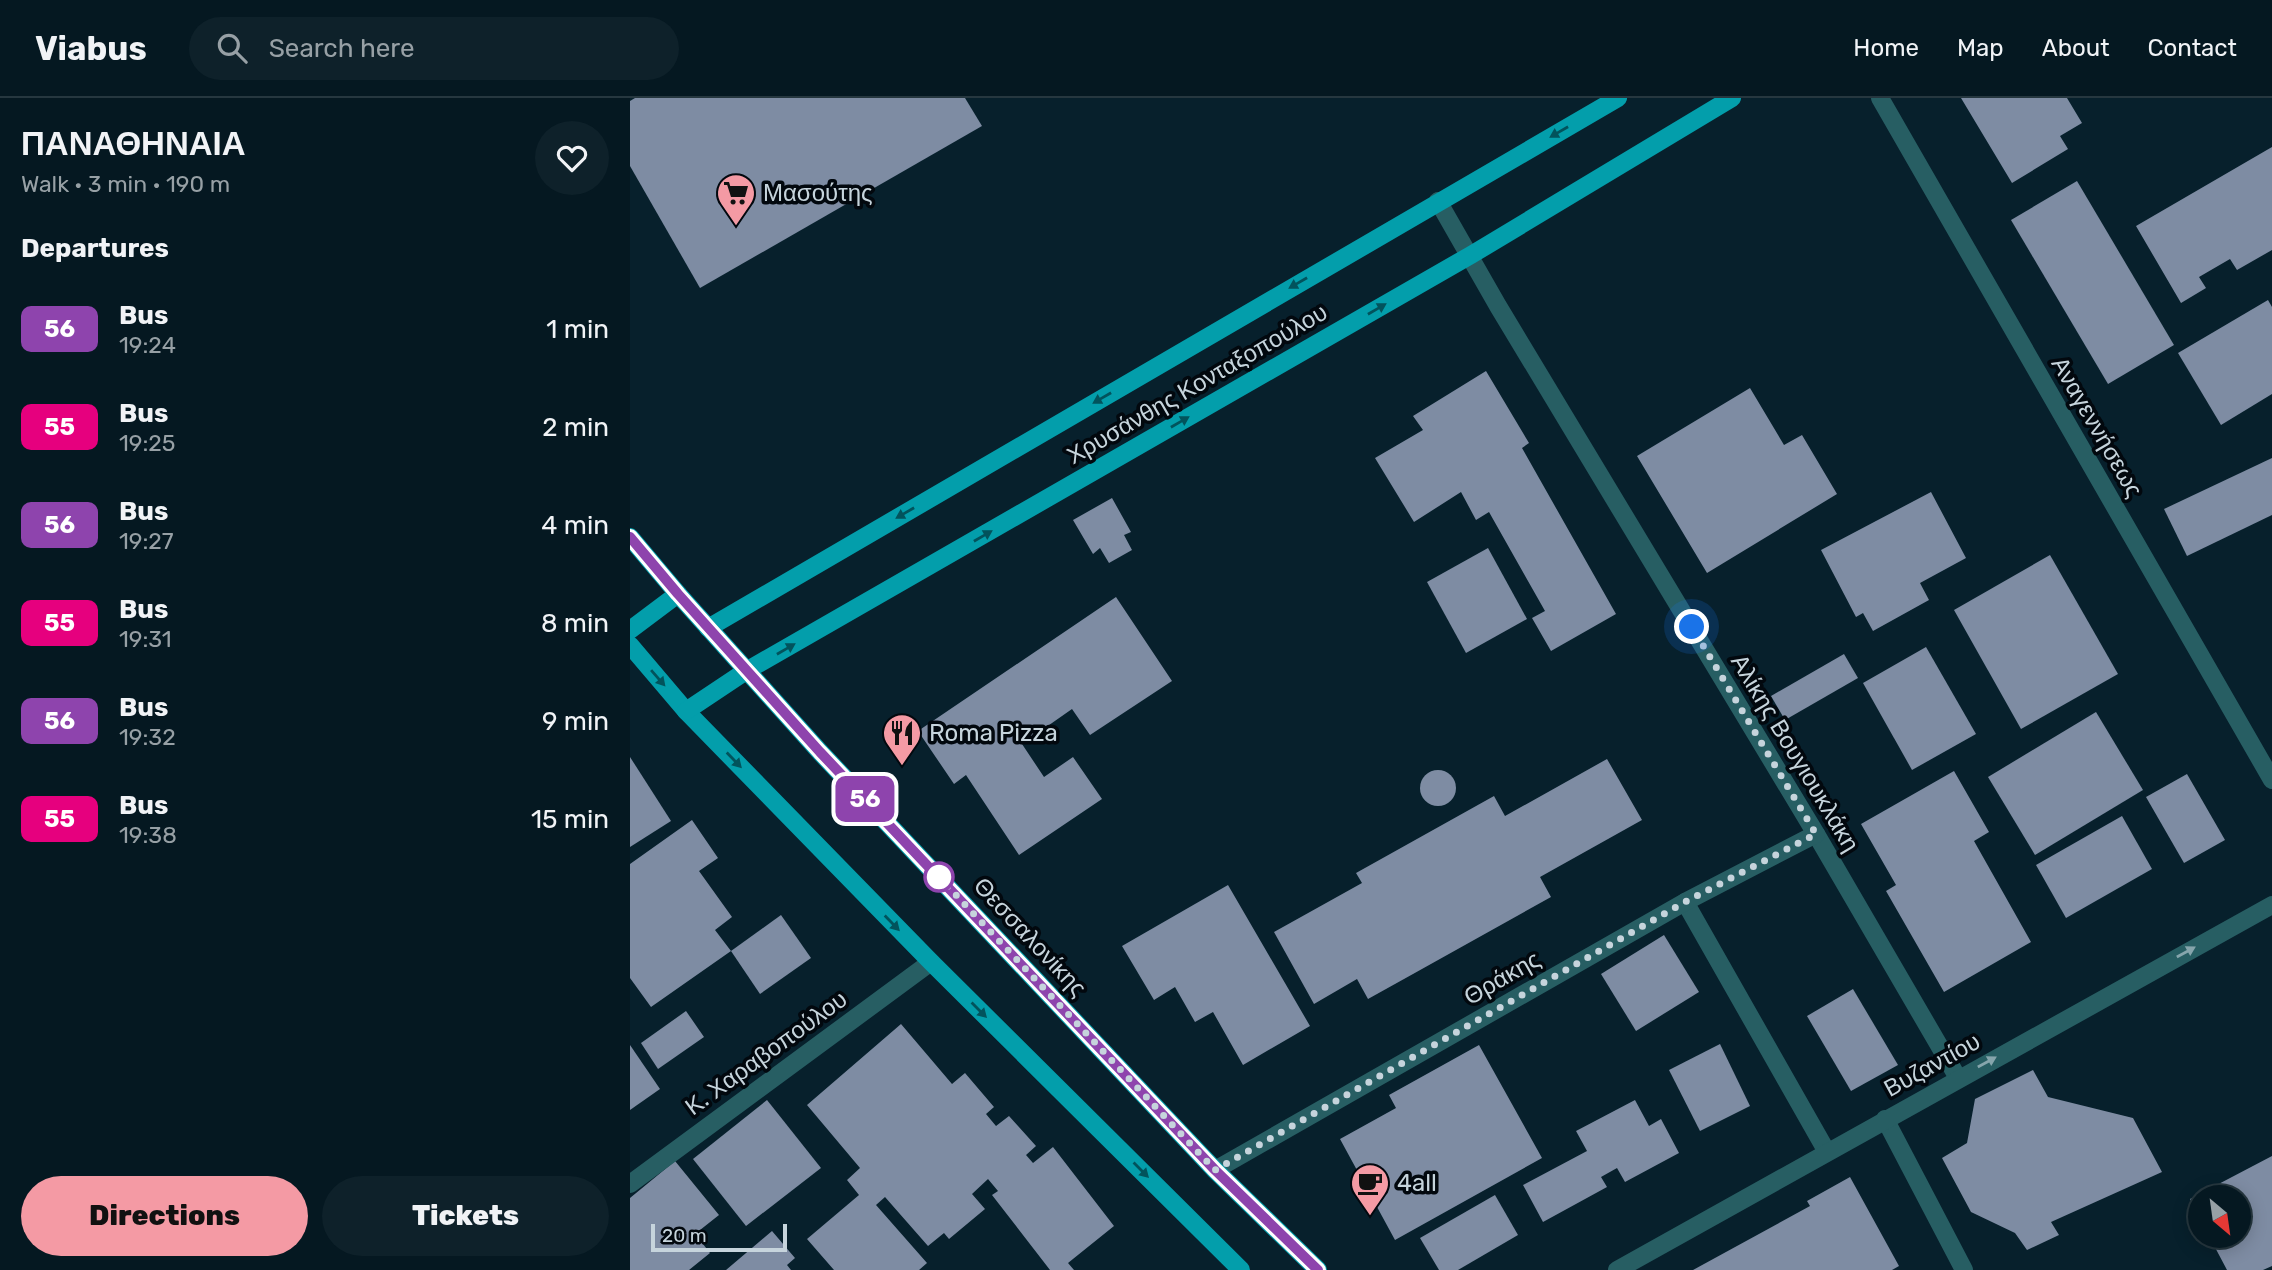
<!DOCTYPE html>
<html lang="en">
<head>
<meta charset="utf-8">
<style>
  :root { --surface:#051821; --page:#0e212a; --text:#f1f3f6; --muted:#97a0a5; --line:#26373f; --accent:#f49aa4 }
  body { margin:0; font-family:Rubik,sans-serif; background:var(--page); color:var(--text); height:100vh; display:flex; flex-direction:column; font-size:26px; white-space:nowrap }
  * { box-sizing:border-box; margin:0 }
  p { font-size:23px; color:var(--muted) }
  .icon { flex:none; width:38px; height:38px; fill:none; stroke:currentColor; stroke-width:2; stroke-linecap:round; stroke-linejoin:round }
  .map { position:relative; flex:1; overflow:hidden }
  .drawer { display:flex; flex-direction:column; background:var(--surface); width:630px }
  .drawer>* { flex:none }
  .badge { padding:0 14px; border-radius:10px; font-size:24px; line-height:46px }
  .needle { width:46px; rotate:151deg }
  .fabs { position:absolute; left:1558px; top:1087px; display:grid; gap:14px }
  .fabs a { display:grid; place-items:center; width:63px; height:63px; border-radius:50%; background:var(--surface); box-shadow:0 4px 18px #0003,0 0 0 2px var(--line); font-size:35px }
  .scale { position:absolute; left:21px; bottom:18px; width:136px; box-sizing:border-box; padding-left:7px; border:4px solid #c6d4dc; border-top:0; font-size:19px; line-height:24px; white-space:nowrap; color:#c6d4dc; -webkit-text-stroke:5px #02080e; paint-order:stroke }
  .you { position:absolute; width:35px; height:35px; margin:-18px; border:5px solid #fff; border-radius:50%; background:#1a73e8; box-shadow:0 0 0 10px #1a73e833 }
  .map>.badge { position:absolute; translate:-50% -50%; box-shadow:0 0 0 4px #fff }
  h2 { padding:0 21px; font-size:26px; line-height:63px }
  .round { display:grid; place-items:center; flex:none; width:74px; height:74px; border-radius:37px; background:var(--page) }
  .head { display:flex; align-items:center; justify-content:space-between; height:119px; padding:0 21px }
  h1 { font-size:33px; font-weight:800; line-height:52px }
  .primary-button { display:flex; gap:14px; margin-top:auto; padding:14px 21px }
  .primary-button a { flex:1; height:80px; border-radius:42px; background:var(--accent); color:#111; font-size:28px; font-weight:800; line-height:80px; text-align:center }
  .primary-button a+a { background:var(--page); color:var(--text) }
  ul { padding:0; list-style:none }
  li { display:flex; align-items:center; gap:21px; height:98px; padding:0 21px }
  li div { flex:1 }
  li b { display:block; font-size:26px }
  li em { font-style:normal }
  li .badge { min-width:77px; font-weight:700; text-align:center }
  header { display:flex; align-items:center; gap:42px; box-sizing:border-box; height:98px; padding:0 35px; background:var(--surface); border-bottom:2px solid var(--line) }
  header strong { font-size:33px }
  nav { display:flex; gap:38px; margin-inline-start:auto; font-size:24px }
  .search { width:490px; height:63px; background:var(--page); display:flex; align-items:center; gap:18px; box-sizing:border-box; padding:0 24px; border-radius:38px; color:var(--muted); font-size:26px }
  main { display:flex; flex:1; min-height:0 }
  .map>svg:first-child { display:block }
</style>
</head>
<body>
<header>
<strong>Viabus</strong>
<div class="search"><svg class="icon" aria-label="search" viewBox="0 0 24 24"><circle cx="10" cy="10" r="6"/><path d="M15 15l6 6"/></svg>Search here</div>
<nav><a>Home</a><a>Map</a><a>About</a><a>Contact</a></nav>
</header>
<main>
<section class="drawer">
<div class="head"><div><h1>ΠΑΝΑΘΗΝΑΙΑ</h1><p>Walk · 3 min · 190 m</p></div><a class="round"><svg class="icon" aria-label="heart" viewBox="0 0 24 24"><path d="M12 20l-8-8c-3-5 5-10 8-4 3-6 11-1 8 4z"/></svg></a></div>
<h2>Departures</h2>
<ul>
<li><span class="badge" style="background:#8e44ad;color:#fff">56</span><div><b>Bus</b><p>19:24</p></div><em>1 min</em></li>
<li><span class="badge" style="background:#e6007e;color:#fff">55</span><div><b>Bus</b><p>19:25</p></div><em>2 min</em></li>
<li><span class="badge" style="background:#8e44ad;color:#fff">56</span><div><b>Bus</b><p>19:27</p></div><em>4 min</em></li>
<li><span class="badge" style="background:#e6007e;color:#fff">55</span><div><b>Bus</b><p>19:31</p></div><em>8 min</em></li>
<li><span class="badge" style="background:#8e44ad;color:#fff">56</span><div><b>Bus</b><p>19:32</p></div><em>9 min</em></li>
<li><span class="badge" style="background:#e6007e;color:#fff">55</span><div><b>Bus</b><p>19:38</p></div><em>15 min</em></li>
</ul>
<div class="primary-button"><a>Directions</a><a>Tickets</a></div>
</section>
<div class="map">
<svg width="1642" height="1172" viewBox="0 0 1642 1172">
  <rect width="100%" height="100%" fill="#07202c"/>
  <g fill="#7e8ca3">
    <path d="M5,0H335L352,28L70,190L0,68V3Z"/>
    <path d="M1331,0H1437L1452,25L1430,38L1438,51L1382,85Z"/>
    <path d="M1642,49V152L1607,172L1600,161L1569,179L1576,190L1551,205L1506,128Z"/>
    <path d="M1447,83L1544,247L1478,286L1381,122Z"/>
    <path d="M1638,202L1642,209V296L1591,327L1548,255Z"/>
    <path d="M856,273L899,345L892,350L986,516L921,553L902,520L915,513L859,414L846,422L831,394L784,424L745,360L793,332L783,318Z"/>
    <path d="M1120,290L1154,347L1172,337L1207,396L1077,475L1007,358Z"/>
    <path d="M1642,360V417L1557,458L1534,411Z"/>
    <path d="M1301,394L1336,460L1290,485L1299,502L1243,533L1233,515L1226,519L1191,452Z"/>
    <path d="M482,400L501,434L494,437L502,452L479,465L470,450L463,456L443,422Z"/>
    <path d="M858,450L897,521L836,555L797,484Z"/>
    <path d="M1420,457L1488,576L1391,631L1324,512Z"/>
    <path d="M486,499L542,583L460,637L442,611L392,646L414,679L443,659L472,701L389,757L336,677L324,686L288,633Z"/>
    <path d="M1296,549L1346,636L1282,672L1233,585Z"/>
    <path d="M1214,556L1228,580L1155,622L1141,598Z"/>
    <path d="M1466,614L1513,692L1405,757L1358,679Z"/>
    <path d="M0,659L41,723L0,749Z"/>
    <path d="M977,661L1012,722L910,779L921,799L783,876L738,901L727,881L684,906L644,834L732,785L726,775L864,698L875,718Z"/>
    <circle cx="808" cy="690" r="18"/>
    <path d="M1324,673L1359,734L1344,743L1401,844L1314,894L1256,793L1266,787L1231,726Z"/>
    <path d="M1557,676L1595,742L1554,765L1516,699Z"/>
    <path d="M1492,718L1522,771L1436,820L1406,767Z"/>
    <path d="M62,722L88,760L69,773L102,819L85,832L101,853L21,909L0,880V766Z"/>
    <path d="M598,787L680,928L613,967L583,914L565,924L545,889L524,902L492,848Z"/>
    <path d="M151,817L181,860L130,896L101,853Z"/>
    <path d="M1034,837L1069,894L1006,933L971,876Z"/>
    <path d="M1223,891L1268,967L1221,993L1177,918Z"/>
    <path d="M56,913L74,939L28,971L11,945Z"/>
    <path d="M271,926L322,986L335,975L364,1009L356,1016L366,1028L379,1018L406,1048L396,1057L403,1065L423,1049L484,1128L438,1165L444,1172H420L362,1097L368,1093L358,1081L342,1096L355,1111L319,1141L314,1135L298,1148L255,1099L246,1107L297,1165L289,1172H204L177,1141L229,1097L217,1082L230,1070L177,1007Z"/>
    <path d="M1090,946L1120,1008L1070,1033L1039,972Z"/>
    <path d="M0,947L30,991L0,1012Z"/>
    <path d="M849,947L912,1060L765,1142L710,1041L766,1010L759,997Z"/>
    <path d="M1403,972L1418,999L1503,1020L1532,1074L1421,1124L1429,1137L1397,1152L1385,1135L1341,1114L1312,1060L1337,1045L1345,1001Z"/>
    <path d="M137,1002L191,1070L116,1128L63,1061Z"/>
    <path d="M1005,1002L1019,1028L1031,1021L1049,1055L995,1084L987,1070L971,1079L977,1089L913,1124L893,1087L957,1053L946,1033Z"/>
    <path d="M1642,1058V1168L1633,1172H1597L1579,1138H1608V1099H1570V1119L1560,1101Z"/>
    <path d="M45,1063L89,1117L65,1136L80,1155L59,1172H0V1100Z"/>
    <path d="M1220,1079L1269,1168L1262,1172H1063L1180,1108L1177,1103Z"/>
    <path d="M865,1097L888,1137L828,1172H809L790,1140Z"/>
    <path d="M142,1133L165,1160L157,1167L161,1172H96Z"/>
  </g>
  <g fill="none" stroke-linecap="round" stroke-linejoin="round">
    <g stroke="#275e63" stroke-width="18">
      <path d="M1250,0L1642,682"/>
      <path d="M808,103L868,208L1186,736L1328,980"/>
      <path d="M1055,804L1197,1054"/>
      <path d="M1255,1021L1334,1172"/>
      <path d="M585,1072L1055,804L1186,736"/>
      <path d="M0,1086L301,864"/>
      <path d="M987,1172L1642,807"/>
    </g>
    <g stroke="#039eab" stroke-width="18">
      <path d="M0,439L48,496L190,654L585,1072L688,1172"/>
      <path d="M78,530L988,0"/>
      <path d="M0,532L48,496"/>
      <path d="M0,547L56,613L301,864L611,1172"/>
      <path d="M56,613L116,573L841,157L1102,0"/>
    </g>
  </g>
  <defs><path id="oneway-solid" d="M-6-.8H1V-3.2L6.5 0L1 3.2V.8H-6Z" transform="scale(1.75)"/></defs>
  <g fill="#02535c">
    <use href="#oneway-solid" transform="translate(929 34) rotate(150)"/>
    <use href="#oneway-solid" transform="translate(668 185) rotate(150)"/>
    <use href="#oneway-solid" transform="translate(747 211) rotate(-30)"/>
    <use href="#oneway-solid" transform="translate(472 300) rotate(150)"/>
    <use href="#oneway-solid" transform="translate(550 324) rotate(-30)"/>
    <use href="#oneway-solid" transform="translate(275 415) rotate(150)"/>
    <use href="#oneway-solid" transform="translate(353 438) rotate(-30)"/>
    <use href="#oneway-solid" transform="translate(156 551) rotate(-30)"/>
    <use href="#oneway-solid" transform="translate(28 580) rotate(49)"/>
    <use href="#oneway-solid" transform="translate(104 662) rotate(46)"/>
    <use href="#oneway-solid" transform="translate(262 825) rotate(46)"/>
    <use href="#oneway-solid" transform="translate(349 912) rotate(45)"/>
    <use href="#oneway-solid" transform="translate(511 1072) rotate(45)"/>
  </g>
  <g fill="#86a5ac">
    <use href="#oneway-solid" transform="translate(1556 854) rotate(-29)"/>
    <use href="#oneway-solid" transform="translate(1357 964) rotate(-29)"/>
  </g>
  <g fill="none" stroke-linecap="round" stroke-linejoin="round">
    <defs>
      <path id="line" d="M0,439L48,496L190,654L585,1072L688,1172"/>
    </defs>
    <use href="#line" stroke="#fff" stroke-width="16"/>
    <use href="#line" stroke="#8e44ad" stroke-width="10"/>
    <path stroke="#c6d4dc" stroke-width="7" stroke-dasharray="0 12.6" d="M309,779L585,1072L1055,804L1186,736L1062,529"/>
  </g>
  <defs>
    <symbol id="supermarket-pin" viewBox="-11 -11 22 30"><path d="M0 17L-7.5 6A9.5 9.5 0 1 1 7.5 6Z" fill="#f49aa4" stroke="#02080e"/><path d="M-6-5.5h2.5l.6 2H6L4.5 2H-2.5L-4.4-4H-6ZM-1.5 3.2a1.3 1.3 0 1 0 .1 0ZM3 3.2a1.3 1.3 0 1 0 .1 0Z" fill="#111"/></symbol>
    <symbol id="restaurant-pin" viewBox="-11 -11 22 30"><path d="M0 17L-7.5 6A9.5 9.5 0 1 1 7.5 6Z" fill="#f49aa4" stroke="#02080e"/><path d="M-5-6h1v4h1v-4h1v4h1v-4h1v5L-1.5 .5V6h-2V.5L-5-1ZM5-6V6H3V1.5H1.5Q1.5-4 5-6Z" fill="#111"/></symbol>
    <symbol id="cafe-pin" viewBox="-11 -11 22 30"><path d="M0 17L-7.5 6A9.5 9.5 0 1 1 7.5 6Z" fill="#f49aa4" stroke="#02080e"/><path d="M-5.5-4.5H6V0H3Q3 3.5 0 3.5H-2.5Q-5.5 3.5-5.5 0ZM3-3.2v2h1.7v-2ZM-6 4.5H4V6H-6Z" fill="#111"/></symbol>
  </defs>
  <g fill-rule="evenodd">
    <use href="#supermarket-pin" x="84" y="73" width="44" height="60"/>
    <use href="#restaurant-pin" x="250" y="613" width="44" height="60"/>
    <use href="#cafe-pin" x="718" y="1063" width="44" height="60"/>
  </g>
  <circle fill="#fff" stroke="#8e44ad" stroke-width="3.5" cx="309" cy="779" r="14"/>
  <g text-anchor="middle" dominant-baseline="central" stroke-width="7" stroke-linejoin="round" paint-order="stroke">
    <g font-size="24" fill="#c6d4dc" stroke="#02080e" text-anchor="start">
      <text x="133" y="95">Μασούτης</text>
      <text x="299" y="635">Roma Pizza</text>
      <text x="767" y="1085">4all</text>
    </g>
    <g font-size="24" fill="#c6d4dc" stroke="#02080e">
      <text transform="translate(567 286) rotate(-30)">Χρυσάνθης Κονταξοπούλου</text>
      <text transform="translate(1467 329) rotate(60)">Αναγεννήσεως</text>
      <text transform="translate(1165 655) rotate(59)">Αλίκης Βουγιουκλάκη</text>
      <text transform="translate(400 839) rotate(47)">Θεσσαλονίκης</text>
      <text transform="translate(872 880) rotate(-30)">Θράκης</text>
      <text transform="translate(136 955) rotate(-36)">Κ. Χαραβοπούλου</text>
      <text transform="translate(1302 967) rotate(-29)">Βυζαντίου</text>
    </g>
  </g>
</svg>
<div class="fabs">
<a><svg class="needle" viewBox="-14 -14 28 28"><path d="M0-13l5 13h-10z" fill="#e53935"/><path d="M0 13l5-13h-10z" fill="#97a0a5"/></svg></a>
</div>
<div class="scale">20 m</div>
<div class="you" style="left:1062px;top:529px"></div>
<b class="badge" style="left:235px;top:701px;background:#8e44ad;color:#fff">56</b>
</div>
</main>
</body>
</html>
